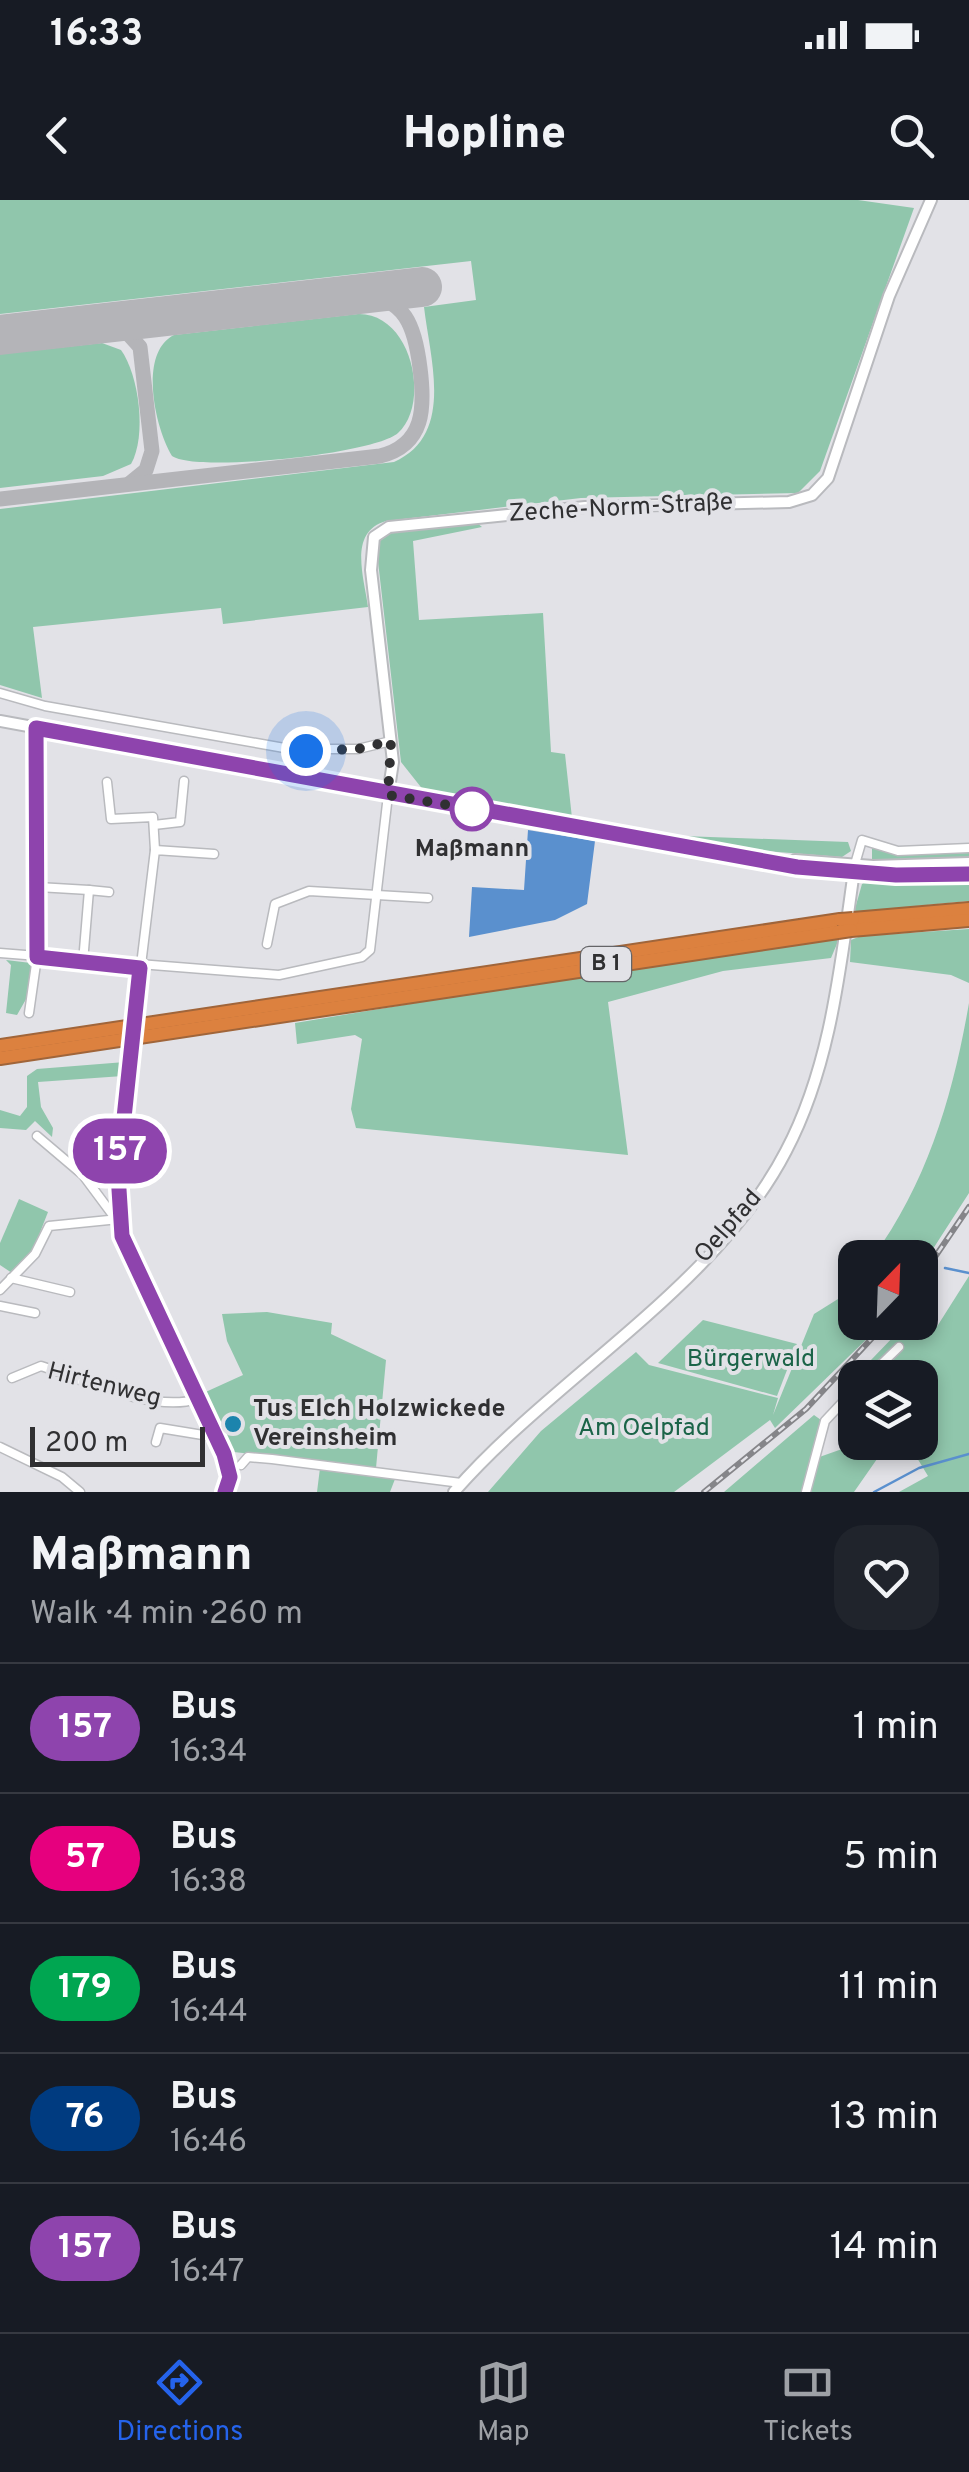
<!DOCTYPE html>
<html lang="en">
<head>
<meta charset="utf-8">
<style>
  :root { --surface:#171b24; --page:#20242c; --text:#f1f3f6; --muted:#9ea1a6; --line:#363941; --accent:#2563eb }
  body { margin:0; font-family:Overpass,sans-serif; background:var(--page); color:var(--text); height:100vh; display:flex; flex-direction:column; font-size:38px; white-space:nowrap }
  * { box-sizing:border-box; margin:0 }
  p { font-size:32px; color:var(--muted) }
  .icon { flex:none; width:55px; height:55px; fill:none; stroke:currentColor; stroke-width:2; stroke-linecap:round; stroke-linejoin:round }
  .map { position:relative; height:1292px; overflow:hidden }
  .panel { display:flex; flex-direction:column; background:var(--surface); flex:1 }
  .panel>* { flex:none }
  .badge { padding:0 20px; border-radius:32px; font-size:35px; line-height:65px }
  .needle { width:65px; rotate:23deg }
  .controls { position:absolute; left:838px; top:1040px; display:grid; gap:20px }
  .controls a { display:grid; place-items:center; width:100px; height:100px; border-radius:20px; background:var(--surface); box-shadow:0 5px 15px #0003; font-size:50px }
  .scale { position:absolute; left:30px; bottom:25px; width:175px; box-sizing:border-box; padding-left:10px; border:5px solid #303032; border-top:0; font-size:28px; line-height:35px; white-space:nowrap; color:#303032; -webkit-text-stroke:8px #e2e2e7; paint-order:stroke }
  .you { position:absolute; width:50px; height:50px; margin:-25px; border:8px solid #fff; border-radius:50%; background:#1a73e8; box-shadow:0 0 0 15px #1a73e833 }
  .map>.badge { position:absolute; translate:-50% -50%; box-shadow:0 0 0 5px #fff }
  .round { display:grid; place-items:center; flex:none; width:105px; height:105px; border-radius:30px; background:var(--page) }
  .head { display:flex; align-items:center; justify-content:space-between; height:170px; padding:0 30px }
  h1 { font-size:48px; font-weight:800; line-height:75px }
  ul { padding:0; list-style:none }
  li { display:flex; align-items:center; gap:30px; height:130px; padding:0 30px; border-top:2px solid var(--line) }
  li div { flex:1 }
  li b { display:block; font-size:38px }
  li em { font-style:normal }
  li .badge { min-width:110px; font-weight:700; text-align:center }
  .status { display:flex; justify-content:space-between; align-items:center; height:70px; padding:0 50px; background:var(--surface); direction:ltr }
  .status svg { height:28px; fill:currentColor }
  header { display:flex; justify-content:space-between; align-items:center; height:130px; padding:0 30px; background:var(--surface); font-size:45px; font-weight:800 }
  .tab-bar { display:flex; justify-content:space-around; align-items:center; height:140px; border-top:2px solid var(--line); background:var(--surface); font-size:28px; color:var(--muted) }
  .tab-bar a { display:grid; justify-items:center; gap:5px }
  .tab-bar .current { color:var(--accent) }
  .map>svg:first-child { display:block }
</style>
</head>
<body>
<div class="status"><b>16:33</b><svg viewBox="0 0 49 12"><path d="M0 12V9h3v3zM5 12V6h3v6zM10 12V3h3v9zM15 12V0h3v12zM26 1h20v11H26zM47 4h2v5h-2z"/></svg></div>
<header><svg class="icon" aria-label="back" viewBox="0 0 24 24"><path d="M15 5l-7 7 7 7"/></svg>Hopline<svg class="icon" aria-label="search" viewBox="0 0 24 24"><circle cx="10" cy="10" r="6"/><path d="M15 15l6 6"/></svg></header>
<div class="map">
<svg width="969" height="1292" viewBox="0 0 969 1292">
  <rect width="100%" height="100%" fill="#e2e2e7"/>
  <g fill="#90c6ac">
    <path d="M0,0H858L914,8L820,271L798,293L581,298L386,321C348,332 364,377 368,407L223,424L221,408L33,427L42,498L0,485V309L394,262C455,235 430,159 424,107L476,100L471,61L0,114Z"/>
    <path d="M358,114C412,113 431,203 398,233C375,254 196,273 172,256C155,228 138,153 174,135Z"/>
    <path d="M102,143L121,150C139,175 147,236 131,264L103,276L0,288V154Z"/>
    <path d="M476,322L482,327L413,341L419,420L543,413L551,552L565,554L572,618L424,591L401,562L376,344L392,331Z"/>
    <path d="M683,636L848,642L851,651L842,657L765,651Z"/>
    <path d="M872,647L911,655L969,653V658L872,661Z"/>
    <path d="M872,677H969V701L854,712L862,684Z"/>
    <path d="M969,729V783L951,775L850,762L851,740L861,736Z"/>
    <path d="M839,739L831,758L723,771L608,802L628,955L356,928L351,909L362,839L355,835L297,844L295,823L643,765Z"/>
    <path d="M6,760L31,763L29,794L17,815L6,813L11,765Z"/>
    <path d="M969,803V993L920,1069V1058L873,1057C928,981 953,895 969,803Z"/>
    <path d="M125,862L123,876L38,882L41,907L53,928L52,937L35,921L26,930L0,928V910L20,916L27,907V876L37,869Z"/>
    <path d="M19,999L48,1012L32,1053L12,1073L0,1065V1043Z"/>
    <path d="M969,1076V1292H899L928,1276L908,1243L920,1242V1178H855V1202L842,1190L899,1131L921,1139L938,1125Z"/>
    <path d="M855,1082V1122L882,1123L876,1130L775,1228L770,1220L674,1292H488L541,1231L636,1152L649,1165L778,1198L773,1215L814,1114L846,1094Z"/>
    <path d="M267,1112L332,1123L331,1134L386,1160L376,1268L225,1251L199,1195L243,1175L227,1141L222,1114Z"/>
    <path d="M703,1120L797,1144L777,1196L658,1163Z"/>
    <path d="M814,1215L821,1220L811,1260L859,1243H899L877,1259L854,1292H724Z"/>
    <path d="M320,1268L395,1279L390,1292H317Z"/>
  </g>
  <path fill="#5a90ce" d="M528,630L595,641L587,704L555,720L469,737L472,687L524,690Z"/>
  <g fill="none" stroke-linecap="round" stroke-linejoin="round">
    <g stroke="#5a90ce" stroke-width="2.5">
      <path d="M945,1068L969,1073"/>
      <path d="M874,1292L919,1268L969,1254"/>
    </g>
    <g stroke="#b4b4b8" stroke-width="15">
      <path d="M96,124L122,127L140,147L152,251L146,270L130,283"/>
      <path d="M0,299L380,256C425,245 425,207 420,168C415,127 406,97 359,94"/>
    </g>
    <path stroke="#b4b4b8" stroke-width="40" d="M0,135L422,87"/>
    <defs>
      <g id="street">
        <path d="M0,493L45,506L290,549H358L391,541"/>
        <path d="M107,582L111,619L153,617L155,650"/>
        <path d="M154,625L180,622L184,581"/>
        <path d="M855,664L862,640L898,651L969,648"/>
        <path d="M38,687L89,690"/>
        <path d="M267,744L275,704L309,691L428,698"/>
        <path d="M0,753L279,775L362,757L370,750L388,595"/>
        <path d="M83,762L89,690L109,692"/>
        <path d="M136,806L155,650L214,654"/>
        <path d="M29,813L37,757L35,528"/>
        <path d="M130,860L117,974L122,1036L223,1254L230,1277L225,1292"/>
        <path d="M37,936L83,975L115,1018"/>
        <path d="M11,1078L70,1092"/>
        <path d="M0,1090L35,1054L49,1026L119,1019"/>
        <path d="M0,1106L35,1113"/>
        <path d="M12,1178L41,1166C83,1180 154,1213 197,1199"/>
        <path d="M867,1178L899,1147"/>
        <path d="M156,1242L160,1228L215,1237"/>
        <path d="M0,1247L62,1277L80,1292"/>
        <path d="M241,1265L248,1257L272,1259L461,1283"/>
        <path d="M806,1292L825,1221L855,1189"/>
      </g>
      <g id="secondary">
        <path d="M0,521L797,667L896,675L969,673"/>
        <path d="M388,595L393,562L371,370L374,337L389,327L585,307L789,302L812,295L828,278L889,96L931,0"/>
        <path d="M795,660L873,666L969,663"/>
        <path d="M454,1292C553,1178 716,1087 786,951C832,864 841,760 855,664"/>
      </g>
      <g id="highway">
        <path d="M853,719L969,709"/>
        <path d="M851,730L969,720"/>
        <path d="M0,846L840,720"/>
        <path d="M0,858L838,732"/>
      </g>
    </defs>
    <use href="#street" stroke="#b9babe" stroke-width="11"/>
    <use href="#secondary" stroke="#b9babe" stroke-width="14"/>
    <use href="#highway" stroke="#a0653a" stroke-width="16"/>
    <use href="#street" stroke="#fff" stroke-width="8"/>
    <use href="#secondary" stroke="#fff" stroke-width="10"/>
    <use href="#highway" stroke="#dc813f" stroke-width="12"/>
    <defs>
      <g id="rail">
        <path d="M920,1079L969,1007"/>
        <path d="M704,1292L806,1209L887,1122"/>
      </g>
    </defs>
    <use href="#rail" stroke="#858589" stroke-width="6"/>
    <use href="#rail" stroke="#e2e2e7" stroke-width="2.5" stroke-dasharray="8" stroke-linecap="butt"/>
    <defs>
      <path id="street-bridge" d="M130,860L136,806"/>
      <g id="highway-bridge">
        <path d="M840,720L853,719"/>
        <path d="M838,732L851,730"/>
      </g>
    </defs>
    <use href="#street-bridge" stroke="#b9babe" stroke-width="11" stroke-linecap="butt"/>
    <use href="#highway-bridge" stroke="#a0653a" stroke-width="16" stroke-linecap="butt"/>
    <use href="#street-bridge" stroke="#fff" stroke-width="8"/>
    <use href="#highway-bridge" stroke="#dc813f" stroke-width="12"/>
  </g>
  <g fill="none" stroke-linecap="round" stroke-linejoin="round">
    <defs>
      <path id="line" d="M225,1292L230,1277L224,1254L122,1036L118,974L140,768L37,757L36,528L797,667L896,675L969,674"/>
    </defs>
    <use href="#line" stroke="#fff" stroke-width="22"/>
    <use href="#line" stroke="#8e44ad" stroke-width="15"/>
    <path stroke="#303032" stroke-width="10" stroke-dasharray="0 18" d="M306,551L358,549L391,541L388,595L472,609"/>
  </g>
  <circle fill="#fff" stroke="#8e44ad" stroke-width="5" cx="472" cy="609" r="20"/>
  <circle fill="#1c84ad" stroke="#e2e2e7" stroke-width="4" cx="233" cy="1224" r="10"/>
  <g text-anchor="middle" dominant-baseline="central" stroke-width="8" stroke-linejoin="round" paint-order="stroke">
    <rect fill="#e2e2e7" stroke="#656568" stroke-width="2.5" x="581" y="747" width="50" height="34" rx="8"/>
    <g font-size="22" font-weight="bold" fill="#303032">
      <text x="606" y="764">B 1</text>
    </g>
    <g font-size="25" fill="#303032" stroke="#e2e2e7">
      <text transform="translate(621 309) rotate(-3)">Zeche-Norm-Straße</text>
      <text transform="translate(729 1027) rotate(-49)">Oelpfad</text>
      <text transform="translate(104 1186) rotate(14)">Hirtenweg</text>
    </g>
    <g font-size="25" font-weight="bold" fill="#303032" stroke="#e2e2e7">
      <text x="472" y="650">Maßmann</text>
    </g>
    <g font-size="25" fill="#1b6448" stroke="#e2e2e7">
      <text x="751" y="1160">Bürgerwald</text>
      <text x="644" y="1229">Am Oelpfad</text>
    </g>
    <g font-size="25" font-weight="bold" fill="#303032" stroke="#e2e2e7" text-anchor="start">
      <text x="253" y="1210">Tus Elch Holzwickede<tspan x="253" dy="29">Vereinsheim</tspan></text>
    </g>
  </g>
</svg>
<div class="controls">
<a><svg class="needle" viewBox="-14 -14 28 28"><path d="M0-13l5 13h-10z" fill="#e53935"/><path d="M0 13l5-13h-10z" fill="#9ea1a6"/></svg></a>
<a><svg class="icon" aria-label="layers" viewBox="0 0 24 24"><path d="M12 4l9 5-9 5-9-5zM3 14l9 5 9-5"/></svg></a>
</div>
<div class="scale">200 m</div>
<div class="you" style="left:306px;top:551px"></div>
<b class="badge" style="left:120px;top:951px;background:#8e44ad;color:#fff">157</b>
</div>
<section class="panel">
<div class="head"><div><h1>Maßmann</h1><p>Walk · 4 min · 260 m</p></div><a class="round"><svg class="icon" aria-label="heart" viewBox="0 0 24 24"><path d="M12 20l-8-8c-3-5 5-10 8-4 3-6 11-1 8 4z"/></svg></a></div>
<ul>
<li><span class="badge" style="background:#8e44ad;color:#fff">157</span><div><b>Bus</b><p>16:34</p></div><em>1 min</em></li>
<li><span class="badge" style="background:#e6007e;color:#fff">57</span><div><b>Bus</b><p>16:38</p></div><em>5 min</em></li>
<li><span class="badge" style="background:#00a651;color:#fff">179</span><div><b>Bus</b><p>16:44</p></div><em>11 min</em></li>
<li><span class="badge" style="background:#003b80;color:#fff">76</span><div><b>Bus</b><p>16:46</p></div><em>13 min</em></li>
<li><span class="badge" style="background:#8e44ad;color:#fff">157</span><div><b>Bus</b><p>16:47</p></div><em>14 min</em></li>
</ul>
</section>
<nav class="tab-bar">
<a class="current"><svg class="icon" aria-label="directions" viewBox="0 0 24 24"><path d="M12 3l9 9-9 9-9-9zM9 14v-3h6M13 9l2 2-2 2"/></svg>Directions</a>
<a><svg class="icon" aria-label="map" viewBox="0 0 24 24"><path d="M3 6l6-2 6 2 6-2v14l-6 2-6-2-6 2zM9 4v14M15 6v14"/></svg>Map</a>
<a><svg class="icon" aria-label="tickets" viewBox="0 0 24 24"><path d="M3 7h18v10H3zM15 7v10"/></svg>Tickets</a>
</nav>
</body>
</html>
